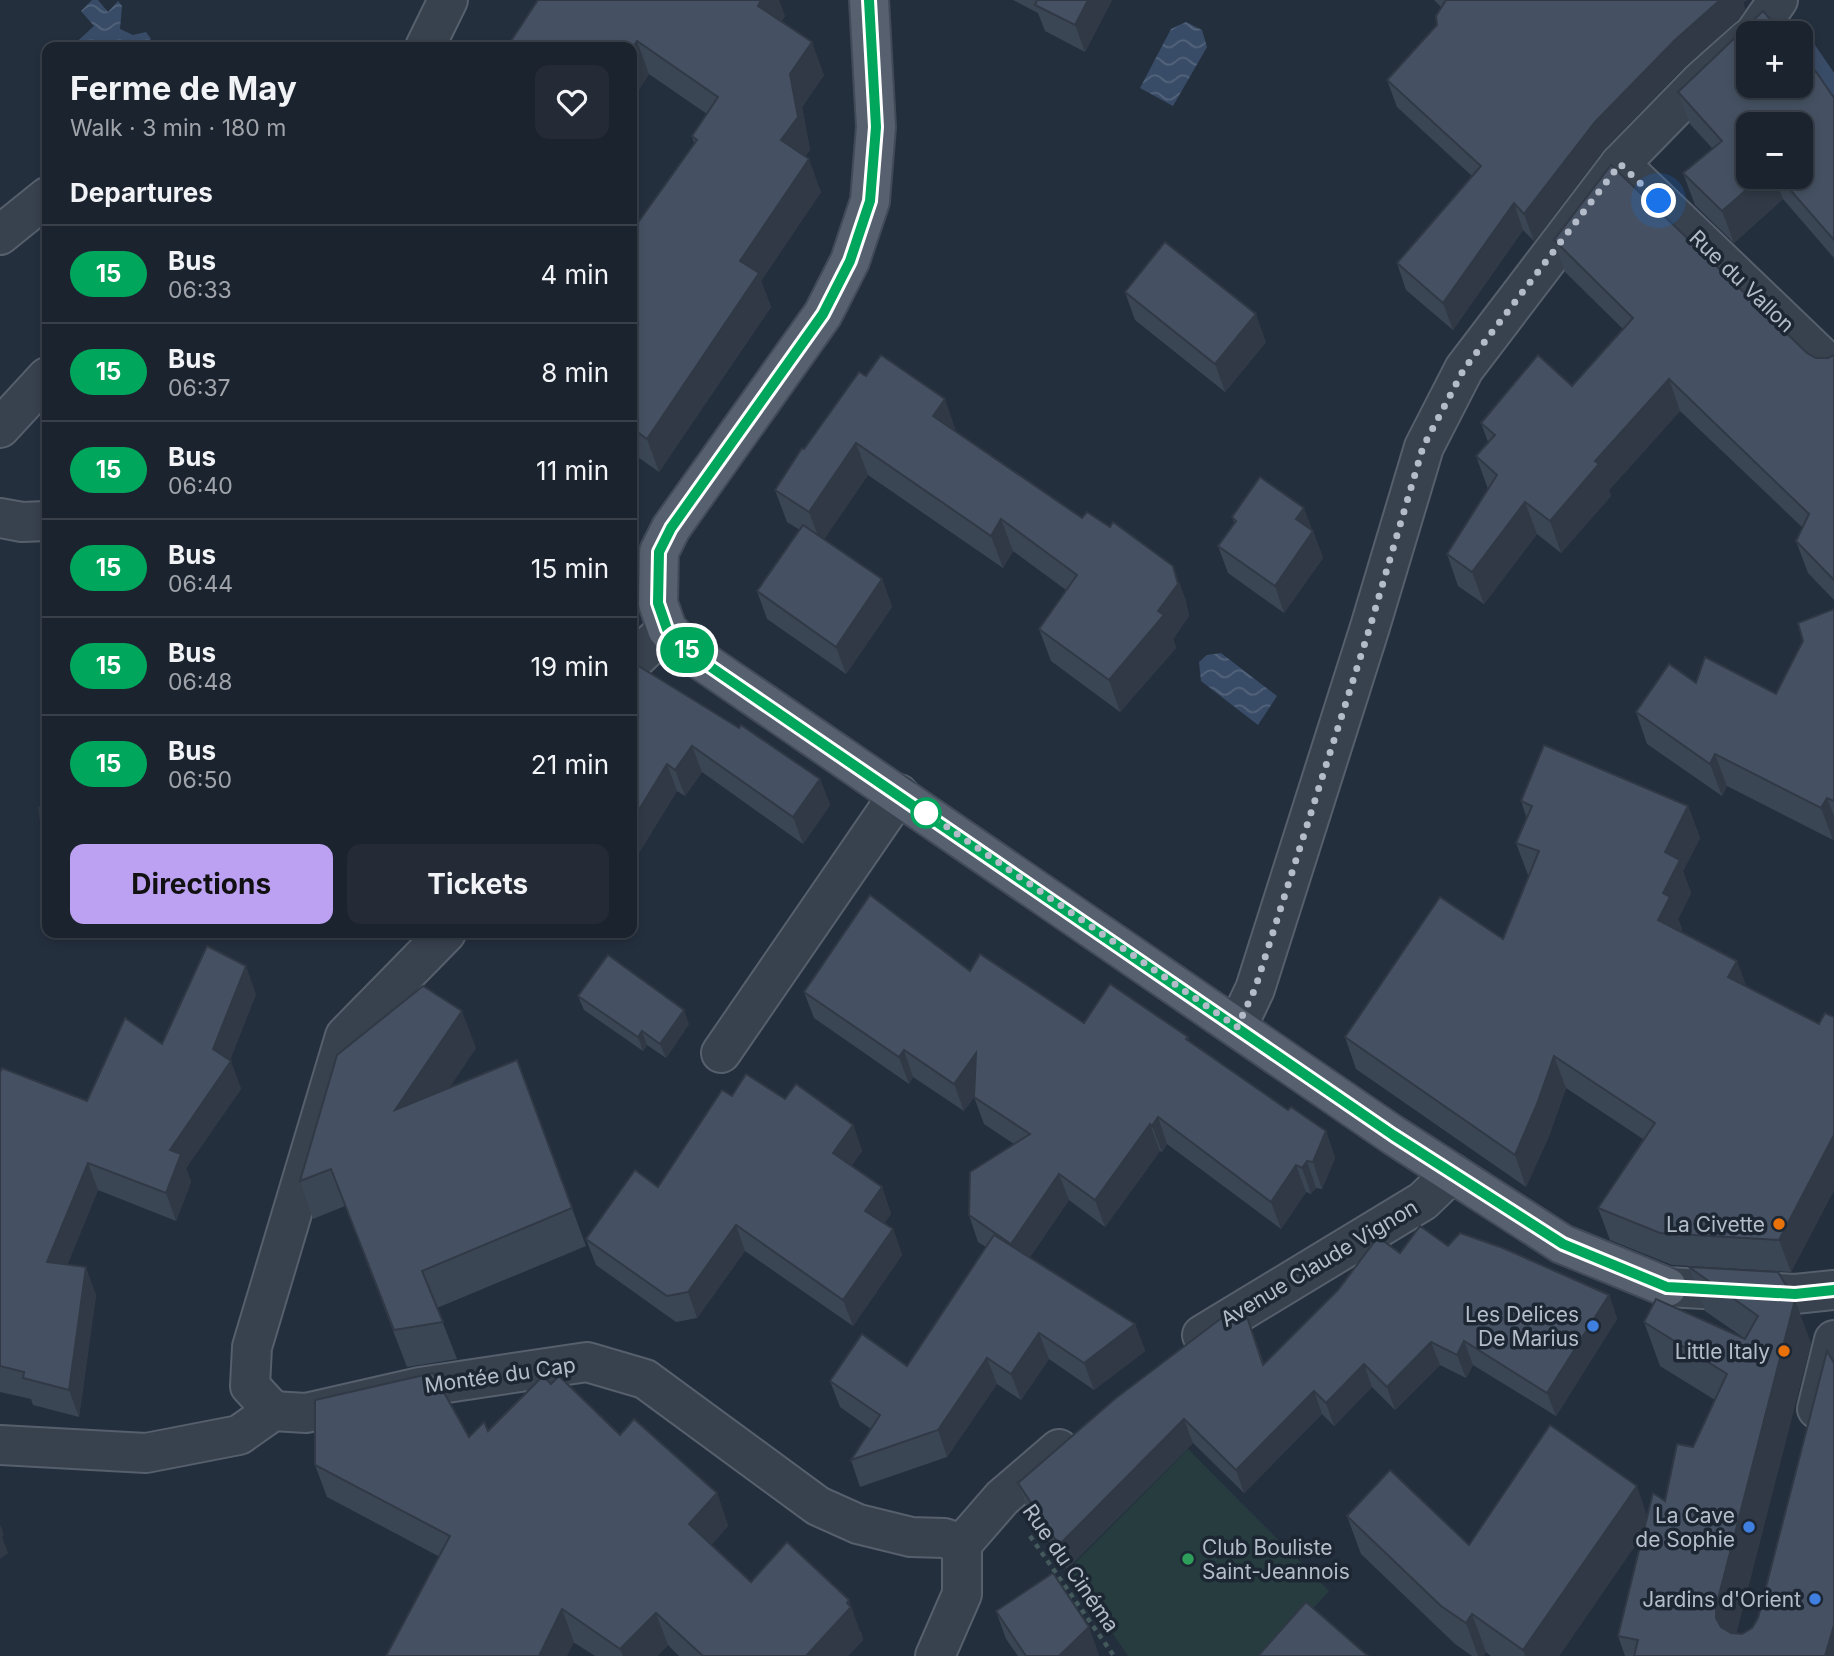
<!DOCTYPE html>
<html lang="en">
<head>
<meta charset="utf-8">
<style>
  :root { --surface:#1b232e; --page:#242b36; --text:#f1f3f6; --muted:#a0a4aa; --line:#39404a; --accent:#bca0f2 }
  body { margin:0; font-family:Inter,sans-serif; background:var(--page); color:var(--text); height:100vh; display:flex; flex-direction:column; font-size:26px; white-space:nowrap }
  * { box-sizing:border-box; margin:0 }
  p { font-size:23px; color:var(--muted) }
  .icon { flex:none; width:38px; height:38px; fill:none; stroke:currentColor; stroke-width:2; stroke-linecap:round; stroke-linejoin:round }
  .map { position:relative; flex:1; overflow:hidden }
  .side { position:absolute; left:42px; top:42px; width:595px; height:896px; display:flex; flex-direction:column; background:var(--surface); border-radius:14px; box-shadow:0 4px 10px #0003,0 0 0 2px var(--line) }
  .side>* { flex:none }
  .badge { padding:0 14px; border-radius:23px; font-size:24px; line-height:46px }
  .buttons { position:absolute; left:1736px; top:21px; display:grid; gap:14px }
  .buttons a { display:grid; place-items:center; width:77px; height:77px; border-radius:14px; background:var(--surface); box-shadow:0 4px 10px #0003,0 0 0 2px var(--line); font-size:35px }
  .you { position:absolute; width:35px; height:35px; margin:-18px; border:5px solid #fff; border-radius:50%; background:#1a73e8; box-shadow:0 0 0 10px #1a73e833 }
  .map>.badge { position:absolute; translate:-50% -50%; box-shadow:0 0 0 4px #fff }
  h2 { padding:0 28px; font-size:26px; line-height:63px }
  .round { display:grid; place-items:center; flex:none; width:74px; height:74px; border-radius:14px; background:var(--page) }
  .headline { display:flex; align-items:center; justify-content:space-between; height:119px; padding:0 28px }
  h1 { font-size:33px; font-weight:700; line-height:52px }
  .primary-button { display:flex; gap:14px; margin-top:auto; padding:14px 28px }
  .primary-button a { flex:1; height:80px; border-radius:14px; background:var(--accent); color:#111; font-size:28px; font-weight:700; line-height:80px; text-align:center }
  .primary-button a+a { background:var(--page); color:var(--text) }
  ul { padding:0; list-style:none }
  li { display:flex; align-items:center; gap:21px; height:98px; padding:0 28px; border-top:2px solid var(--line) }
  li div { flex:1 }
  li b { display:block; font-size:26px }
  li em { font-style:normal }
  li .badge { min-width:77px; font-weight:700; text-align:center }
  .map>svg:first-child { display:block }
</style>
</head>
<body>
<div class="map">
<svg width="1834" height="1656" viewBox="0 0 1834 1656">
  <defs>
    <pattern id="water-waves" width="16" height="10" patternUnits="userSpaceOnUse" patternTransform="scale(1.75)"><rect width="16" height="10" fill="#394c67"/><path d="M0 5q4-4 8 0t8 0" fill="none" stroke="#53647b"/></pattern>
  </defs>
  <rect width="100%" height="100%" fill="#242f3e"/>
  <path fill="#263c3f" d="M1188,1449L1329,1591L1270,1656H1128L1069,1569Z"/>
  <g fill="url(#water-waves)">
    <path d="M92,0H98L108,12L118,1L122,6L120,29L133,35L146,32L151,39L141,47H71L94,26L81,11Z"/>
    <path d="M1186,22L1202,30L1207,47L1173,106L1140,88L1171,29Z"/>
    <path d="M1221,653L1277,696L1258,725L1201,681L1199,662L1207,655Z"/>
  </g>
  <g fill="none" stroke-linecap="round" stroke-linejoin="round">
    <path stroke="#394c67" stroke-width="16" d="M1806,46L1834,87"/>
    <defs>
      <g id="minor">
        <path d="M1755,33L1778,0"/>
        <path d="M425,47L448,0"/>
        <path d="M1620,164L1834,369"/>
        <path d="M0,235L47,197"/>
        <path d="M0,428L47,377"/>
        <path d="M0,518L22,522L47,521"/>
        <path d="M632,662L667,629"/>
        <path d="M1237,1027L1255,989L1370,627L1424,447L1464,369L1620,164L1700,82L1748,39"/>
        <path d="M721,1053L899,794"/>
        <path d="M1667,1287L1795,1294L1834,1290"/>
        <path d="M1202,1335L1423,1201L1452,1173"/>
        <path d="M1817,1409L1834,1340"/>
        <path d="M273,1411L250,1386L252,1347L345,1036L446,933"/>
        <path d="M0,1445L146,1453L239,1435L273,1411L306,1413L420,1387L587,1362L645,1379L818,1506L858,1524L911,1537L944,1538L962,1544"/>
        <path d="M935,1656L962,1594V1544L1002,1498L1059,1449"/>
      </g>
      <path id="major" d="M869,0L876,127L870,201L850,261L823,314L671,528L659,552L658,603L667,629L689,652L1393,1135L1562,1244L1667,1287"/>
    </defs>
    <use href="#minor" stroke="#565f6c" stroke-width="42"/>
    <use href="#major" stroke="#414a57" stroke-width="42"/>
    <path stroke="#44595c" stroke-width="4.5" stroke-dasharray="5 5" stroke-linecap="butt" d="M1030,1536L1114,1656"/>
    <use href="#minor" stroke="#38414e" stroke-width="38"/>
    <use href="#major" stroke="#56606e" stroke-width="38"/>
  </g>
  <g fill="#3b4654" fill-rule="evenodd">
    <path d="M1013,0H1112L1085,52L1045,31L1038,13Z"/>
    <path d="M1434,0H1747L1743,3L1745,9L1737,21L1684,67L1604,149L1534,241L1523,230L1453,330L1406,290L1397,263L1472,176L1397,107L1387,80L1437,25L1441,7Z"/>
    <path d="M785,16L781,22L824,75L802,107L810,150L805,156L821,192L761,281L771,307L659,472L632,453V216L639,221L694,143L692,136L707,114L649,74L632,100V47H507Z"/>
    <path d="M1678,92L1834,98V258L1783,199L1734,243L1695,205L1683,173L1713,149L1690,124ZM1748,124L1801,177H1748Z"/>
    <path d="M1554,240L1807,353L1816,358H1828L1834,355V600L1808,573L1796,541L1803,528L1680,411L1609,490L1611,496L1561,553L1537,534L1484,604L1458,586L1447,554L1488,489L1476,456L1488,442L1481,423L1572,386L1623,329L1565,272Z"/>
    <path d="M1125,292L1266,342L1225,392L1135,320Z"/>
    <path d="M866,376L956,431V432L1185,598L1189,616L1173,639L1176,648L1120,712L1051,661L1039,629L1066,590L1013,551L1003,568L868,475L824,539L882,579L892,607L846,674L767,619L757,591L800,530L787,522L775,490L804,449Z"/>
    <path d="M1232,517L1313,531L1323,558L1284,613L1228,573L1218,546L1234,523Z"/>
    <path d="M1834,609V838L1833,840L1727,786L1722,796L1647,744L1636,712L1696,683L1776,694Z"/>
    <path d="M632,662L820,779L830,805L803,844L702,772L685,796L677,791L632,864Z"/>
    <path d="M1521,801L1688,806L1700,838L1683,871L1691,893L1678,919L1682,929L1680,932L1746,986L1819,1024L1834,1017V1190L1791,1272L1672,1265L1610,1240L1598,1208L1643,1139L1566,1088L1549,1136L1526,1187L1356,1069L1345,1037L1503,939L1529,875H1528L1516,843L1527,819Z"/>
    <path d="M970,971L1084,1023L1188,1037L1189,1041L1288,1110L1326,1131L1335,1158L1322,1189L1316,1188L1311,1194L1306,1192L1281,1229L1167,1144L1162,1152L1160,1151L1105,1227L1069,1200L1030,1257L1135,1324L1145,1351L1094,1390L1049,1359L1021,1400L997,1384L947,1457L860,1487L851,1460L871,1429L840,1407L830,1381L907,1366L986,1247L978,1242L969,1215L1014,1144L984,1124L974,1097L964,1111L913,1077L909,1084L814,1018L804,992Z"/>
    <path d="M256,994L230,1060L241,1089L186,1168L191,1182L176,1221L98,1190L67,1265L96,1295L79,1417L33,1405L31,1399L0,1392V1073L87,1101L162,1044Z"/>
    <path d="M578,996L689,1024L666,1058L647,1045L643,1051L584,1010Z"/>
    <path d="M476,1048L449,1088L517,1060L586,1246L437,1308L457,1359L407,1367L345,1206L313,1219L300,1181Z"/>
    <path d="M732,1096L785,1099L853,1125L862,1151L851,1166L882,1187L891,1214L884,1223L893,1229L902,1255L853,1326L745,1251L697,1318L676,1322L596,1265L586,1239L658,1187Z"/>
    <path d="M1448,1246L1609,1295L1617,1319L1556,1416L1473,1365L1466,1378L1440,1365L1395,1410L1372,1387L1334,1426L1322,1414L1244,1493L1193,1443L1067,1569L1026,1506L1018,1483L1243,1305L1264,1364L1400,1253Z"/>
    <path d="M1689,1267L1811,1343L1736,1633L1742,1634L1752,1628L1758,1618L1834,1656H1625L1618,1636L1643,1534L1559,1656H1491L1486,1652L1483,1656H1472L1455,1644L1361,1554L1347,1516L1469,1545L1648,1516L1665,1501L1693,1447L1715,1400L1660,1366L1644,1322L1744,1338L1705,1311Z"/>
    <path d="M551,1384L620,1435L717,1493L728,1526L711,1545L751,1582L861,1632L863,1640L848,1656H679L668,1645L657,1656H595L440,1557L327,1497L315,1465L469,1437L488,1431Z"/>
    <path d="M996,1611L1099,1655L1097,1656H1018L1006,1639Z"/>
  </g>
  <g fill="#303945">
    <path d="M761,0H779L785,16L770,39L758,6Z"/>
    <path d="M1088,0H1112L1085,52L1075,25Z"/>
    <path d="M1720,0H1747L1743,3L1745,9L1737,21L1684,67L1604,149L1534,241L1524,214L1595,122L1675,40Z"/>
    <path d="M637,41L649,74L632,100V49Z"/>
    <path d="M812,42L824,75L802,107L810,150L793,173L781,140L790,74Z"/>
    <path d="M809,159L821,192L761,281L771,307L659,472L647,439L740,261Z"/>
    <path d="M1761,177H1774L1783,199L1734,243L1722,211Z"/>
    <path d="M1514,203L1523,230L1453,330L1443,303Z"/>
    <path d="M1256,314L1266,342L1225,392L1215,364Z"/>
    <path d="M1669,379L1680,411L1609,490L1611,496L1561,553L1550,521L1595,461Z"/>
    <path d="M945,399L956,431L945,449L933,416Z"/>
    <path d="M856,443L868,475L821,544L809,512Z"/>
    <path d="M1525,502L1537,534L1484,604L1472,572Z"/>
    <path d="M1304,508L1323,558L1284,613L1275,586L1296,519Z"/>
    <path d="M1001,519L1013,551L1003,568L991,536Z"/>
    <path d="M1173,566L1185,598L1189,616L1173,639L1176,648L1120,712L1109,680L1158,611Z"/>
    <path d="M882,579L892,607L846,674L836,647Z"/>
    <path d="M692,746L702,772L685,796L675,770Z"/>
    <path d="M1715,754L1727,786L1722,796L1710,764Z"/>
    <path d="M667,764L677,791L632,864V821Z"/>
    <path d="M820,779L830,805L803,844L793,817Z"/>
    <path d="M1827,798L1834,816V838L1833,840L1821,808Z"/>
    <path d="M1688,806L1700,838L1683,871L1691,893L1678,919L1682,929L1670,952L1658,920L1663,893L1665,852Z"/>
    <path d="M1737,961L1749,993L1728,977Z"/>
    <path d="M246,966L256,994L228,1065L231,1061L241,1089L186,1168L191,1182L176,1221L166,1193L170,1150L213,1049Z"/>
    <path d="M684,1010L689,1024L666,1058L660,1044Z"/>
    <path d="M462,1011L476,1048L409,1148L395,1110Z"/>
    <path d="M642,1031L647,1045L643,1051L638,1037Z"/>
    <path d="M904,1050L913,1077L909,1084L899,1057Z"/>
    <path d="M976,1053L985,1080L964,1111L954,1084Z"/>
    <path d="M1554,1056L1566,1088L1549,1136L1526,1187L1515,1155Z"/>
    <path d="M1158,1117L1167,1144L1162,1152L1152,1126Z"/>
    <path d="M1150,1124L1160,1151L1105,1227L1095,1200Z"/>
    <path d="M853,1125L862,1151L842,1179L833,1153Z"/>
    <path d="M1326,1131L1335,1158L1322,1189L1313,1162Z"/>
    <path d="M1834,1135V1190L1791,1272L1779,1240Z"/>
    <path d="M1307,1161L1316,1188L1311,1194L1302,1168Z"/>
    <path d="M88,1163L98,1190L57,1290L47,1262Z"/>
    <path d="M1296,1165L1306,1192L1281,1229L1271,1202Z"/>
    <path d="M1059,1174L1069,1200L1020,1271L1011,1244Z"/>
    <path d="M882,1187L891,1214L875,1237L865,1211Z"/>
    <path d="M736,1225L745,1251L697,1318L688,1292Z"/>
    <path d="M893,1229L902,1255L853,1326L843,1300Z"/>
    <path d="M86,1267L96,1295L79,1417L69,1390Z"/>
    <path d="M1609,1295L1617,1319L1556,1416L1547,1393Z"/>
    <path d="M1795,1300L1811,1343L1732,1651L1716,1618V1607Z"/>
    <path d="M1135,1324L1145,1351L1094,1390L1084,1363Z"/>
    <path d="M1039,1333L1049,1359L1021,1400L1011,1374Z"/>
    <path d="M1464,1341L1473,1365L1466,1378L1457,1355Z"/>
    <path d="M1431,1342L1440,1365L1395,1410L1387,1387Z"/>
    <path d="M987,1358L997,1384L947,1457L938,1430Z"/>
    <path d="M1364,1364L1372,1387L1334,1426L1326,1403Z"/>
    <path d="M1314,1391L1322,1414L1244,1493L1236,1470Z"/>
    <path d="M1184,1419L1193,1443L1067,1569L1059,1545Z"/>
    <path d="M1637,1486L1650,1524L1559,1656H1525L1523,1650Z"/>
    <path d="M717,1493L728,1526L701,1557L689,1524Z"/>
    <path d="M0,1524L4,1535L2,1537L8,1553L0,1559Z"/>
    <path d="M849,1600L863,1640L848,1656H806Z"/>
    <path d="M562,1609L574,1642L567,1656H539Z"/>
    <path d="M656,1613L668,1645L657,1656H623L620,1649Z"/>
    <path d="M1472,1614L1486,1652L1483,1656H1478L1466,1623Z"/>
    <path d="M1834,1625V1656H1825Z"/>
    <path d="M1089,1627L1099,1655L1097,1656H1059Z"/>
  </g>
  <g fill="#455162" stroke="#303945" stroke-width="2">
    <path d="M538,0H761L758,6L812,42L790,74L798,117L781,140L809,159L740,261L759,273L647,439L632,428V320L635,315L632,312V216L639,221L697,140L692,136L718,97L637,41L632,49V47H507Z"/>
    <path d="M1037,0H1088L1075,25L1035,5Z"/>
    <path d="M1446,0H1720L1675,40L1595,122L1524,214L1514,203L1443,303L1397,263L1481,166L1387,80L1437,25L1436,16Z"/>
    <path d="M1763,11L1782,33H1748V86H1801V55L1817,73L1834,98V240L1779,177H1801V124H1748V177H1761L1722,211L1683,173L1722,141L1678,92Z"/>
    <path d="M1611,165L1807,353L1816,358H1828L1834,355V580L1796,541L1809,514L1669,379L1595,461L1599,464L1550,521L1525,502L1472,572L1447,554L1497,475L1476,456L1495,435L1481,423L1538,355L1572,386L1633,318L1554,240Z"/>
    <path d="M1165,242L1256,314L1215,364L1125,292Z"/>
    <path d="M881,355L945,399L933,416L1082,518L1087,512L1110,527L1113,522L1173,566L1178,584L1158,611L1164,615L1109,680L1039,629L1077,575L1001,519L991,536L856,443L809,512L775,490L802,448L804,449L859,372L866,376Z"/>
    <path d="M1260,477L1304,508L1296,519L1313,531L1275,586L1218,546L1236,521L1232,517Z"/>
    <path d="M803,525L882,579L836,647L757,591Z"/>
    <path d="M1834,609V801L1827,798L1821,808L1715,754L1710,764L1636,712L1669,664L1696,683L1705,657L1776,694L1803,641L1798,623Z"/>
    <path d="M632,662L739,728L741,725L820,779L793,817L692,746L675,770L667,764L632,821V711L635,706L632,704Z"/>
    <path d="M1544,745L1688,806L1665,852L1680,860L1663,893L1670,897L1658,920L1737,961L1728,977L1819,1024L1825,1013L1834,1017V1135L1779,1240L1660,1233L1598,1208L1655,1123L1554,1056L1537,1104L1515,1155L1345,1037L1440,897L1503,939L1539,851L1516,843L1532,806L1521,801Z"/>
    <path d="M47,806V870L39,807Z"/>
    <path d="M870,895L970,971L980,954L1084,1023L1110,984L1188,1037L1186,1039L1288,1110L1291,1107L1326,1131L1313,1162L1307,1161L1302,1168L1296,1165L1271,1202L1158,1117L1152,1126L1150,1124L1095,1200L1059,1174L1011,1244L969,1215L970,1172L1030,1134L974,1097L976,1053L954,1084L904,1050L899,1057L804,992Z"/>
    <path d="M207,946L246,966L213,1049L231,1061L170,1150L181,1154L166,1193L88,1163L47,1262L86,1267L69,1390L23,1378L24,1372L0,1366V1073L2,1068L87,1101L125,1018L162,1044Z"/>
    <path d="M608,955L684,1010L660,1044L642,1031L638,1037L578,996Z"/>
    <path d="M423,986L462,1011L395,1110L517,1060L572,1208L422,1271L443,1322L394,1330L331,1169L300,1181L337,1055Z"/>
    <path d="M746,1074L785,1099L796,1084L853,1125L833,1153L882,1187L865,1211L893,1229L843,1300L736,1225L688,1292L667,1296L586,1239L635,1170L658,1187L722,1090L732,1096Z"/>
    <path d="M1420,1226L1448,1246L1460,1233L1503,1248L1609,1295L1547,1393L1464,1341L1457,1355L1431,1342L1387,1387L1364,1364L1326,1403L1314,1391L1236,1470L1184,1419L1059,1545L1018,1483L1116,1398L1219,1320L1243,1305L1263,1365L1338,1290L1378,1237L1400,1253Z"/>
    <path d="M994,1235L1135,1324L1084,1363L1039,1333L1011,1374L987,1358L938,1430L851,1460L880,1415L830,1381L862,1334L907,1366Z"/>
    <path d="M1689,1267L1778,1272L1795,1300L1716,1607V1618L1721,1627L1731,1633L1742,1634L1752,1628L1758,1618L1827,1351L1834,1363V1625L1825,1656H1634L1638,1640L1618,1636L1653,1493L1665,1501L1677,1444L1693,1447L1727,1374L1644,1322L1656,1299L1745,1339L1758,1316Z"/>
    <path d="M433,1373L469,1437L484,1422L488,1431L543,1376L551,1384L559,1376L620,1435L634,1419L717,1493L689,1524L751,1582L787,1542L849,1600L847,1603L851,1607L806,1656H703L656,1613L620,1649L562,1609L539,1656H386L450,1536L315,1465V1400Z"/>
    <path d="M1550,1425L1637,1486L1523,1650L1472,1614L1466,1623L1441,1606L1347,1516L1390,1470L1469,1545Z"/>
    <path d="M1053,1573L1089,1627L1059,1656H1026L996,1611Z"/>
    <path d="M1306,1602L1368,1656H1258Z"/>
  </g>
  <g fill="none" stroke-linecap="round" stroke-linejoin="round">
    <defs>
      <path id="line" d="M869,0L876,127L870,201L850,261L823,314L671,528L659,552L658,603L667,629L689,652L1393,1135L1563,1244L1667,1287L1795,1294L1834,1290"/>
    </defs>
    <use href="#line" stroke="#fff" stroke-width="16"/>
    <use href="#line" stroke="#00a65c" stroke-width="10"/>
    <path stroke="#b4bcc9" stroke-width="7" stroke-dasharray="0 12.6" d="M926,813L921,809L1237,1027L1255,989L1370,627L1423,447L1464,369L1620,164L1659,201"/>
  </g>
  <circle fill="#fff" stroke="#00a65c" stroke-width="3.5" cx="926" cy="813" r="14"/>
  <g fill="#e8710a" stroke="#1d2633" stroke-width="2.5">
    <circle cx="1779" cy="1224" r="7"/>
    <circle cx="1784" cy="1351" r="7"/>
  </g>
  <g fill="#3f7fe0" stroke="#1d2633" stroke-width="2.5">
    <circle cx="1593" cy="1326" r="7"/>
    <circle cx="1749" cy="1527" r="7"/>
    <circle cx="1815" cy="1599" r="7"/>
  </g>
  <circle fill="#2e9e5b" stroke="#1d2633" stroke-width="2.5" cx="1188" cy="1559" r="7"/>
  <g text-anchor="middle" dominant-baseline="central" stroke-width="7" stroke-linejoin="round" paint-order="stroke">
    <g font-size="21" fill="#b4bcc9" stroke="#1d2633">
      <text transform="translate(1742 281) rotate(44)">Rue du Vallon</text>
      <text transform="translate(1319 1263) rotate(-31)">Avenue Claude Vignon</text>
      <text transform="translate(500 1375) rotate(-8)">Montée du Cap</text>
      <text transform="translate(1071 1568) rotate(55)">Rue du Cinéma</text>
    </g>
    <g font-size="21" fill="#b4bcc9" stroke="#1d2633" text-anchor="end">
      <text x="1765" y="1224">La Civette</text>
      <text x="1579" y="1314">Les Delices<tspan x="1579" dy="24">De Marius</tspan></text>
      <text x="1770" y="1351">Little Italy</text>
      <text x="1735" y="1515">La Cave<tspan x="1735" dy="24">de Sophie</tspan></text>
      <text x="1202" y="1547" text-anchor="start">Club Bouliste<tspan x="1202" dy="24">Saint-Jeannois</tspan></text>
      <text x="1801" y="1599">Jardins d'Orient</text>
    </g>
  </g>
</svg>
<div class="buttons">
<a>+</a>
<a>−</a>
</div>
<div class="you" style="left:1659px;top:201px"></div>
<b class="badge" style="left:687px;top:650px;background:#00a65c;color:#fff">15</b>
<section class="side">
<div class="headline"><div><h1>Ferme de May</h1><p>Walk · 3 min · 180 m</p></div><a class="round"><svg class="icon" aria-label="heart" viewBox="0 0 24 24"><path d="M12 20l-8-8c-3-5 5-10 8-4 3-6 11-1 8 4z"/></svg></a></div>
<h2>Departures</h2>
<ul>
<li><span class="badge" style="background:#00a65c;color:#fff">15</span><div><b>Bus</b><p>06:33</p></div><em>4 min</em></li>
<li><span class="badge" style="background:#00a65c;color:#fff">15</span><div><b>Bus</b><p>06:37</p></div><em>8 min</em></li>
<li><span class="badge" style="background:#00a65c;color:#fff">15</span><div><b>Bus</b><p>06:40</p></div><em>11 min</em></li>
<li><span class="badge" style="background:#00a65c;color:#fff">15</span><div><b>Bus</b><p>06:44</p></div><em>15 min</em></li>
<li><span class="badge" style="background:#00a65c;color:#fff">15</span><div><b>Bus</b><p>06:48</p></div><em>19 min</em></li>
<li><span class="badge" style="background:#00a65c;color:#fff">15</span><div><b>Bus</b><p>06:50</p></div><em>21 min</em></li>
</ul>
<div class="primary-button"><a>Directions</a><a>Tickets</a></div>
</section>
</div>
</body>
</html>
